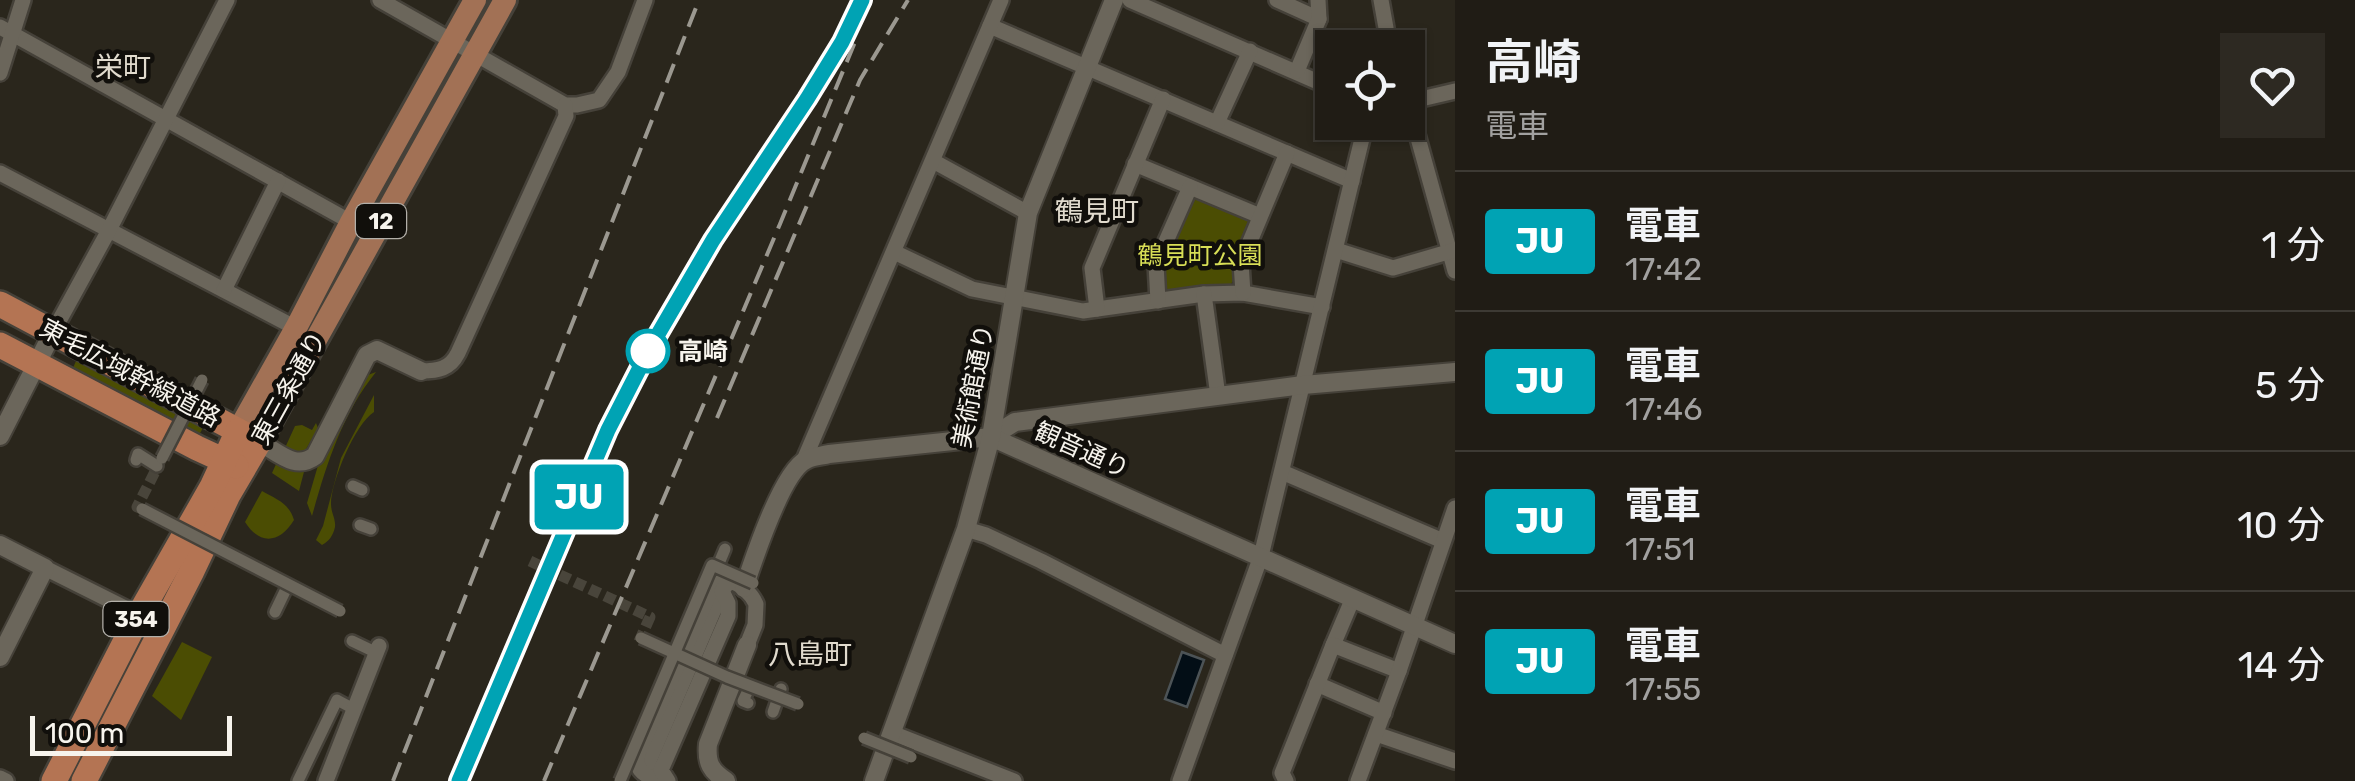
<!DOCTYPE html>
<html lang="ja">
<head>
<meta charset="utf-8">
<style>
  :root { --surface:#201c15; --page:#2d2922; --text:#f1f3f6; --muted:#a2a1a0; --line:#3d3a34 }
  body { margin:0; font-family:Rubik,"Noto Sans JP",sans-serif; background:var(--page); color:var(--text); height:100vh; display:flex; flex-direction:column; font-size:38px; white-space:nowrap }
  * { box-sizing:border-box; margin:0 }
  p { font-size:32px; color:var(--muted) }
  .icon { flex:none; width:55px; height:55px; fill:none; stroke:currentColor; stroke-width:2; stroke-linecap:round; stroke-linejoin:round }
  .map { position:relative; flex:1; overflow:hidden }
  .side { display:flex; flex-direction:column; background:var(--surface); width:900px }
  .side>* { flex:none }
  .badge { padding:0 20px; border-radius:8px; font-size:35px; line-height:65px }
  .tools { position:absolute; left:1315px; top:30px; display:grid; gap:20px }
  .tools a { display:grid; place-items:center; width:110px; height:110px; border-radius:0px; background:var(--surface); box-shadow:0 2px 8px #0004,0 0 0 2px var(--line); font-size:50px }
  .scale { position:absolute; left:30px; bottom:25px; width:202px; box-sizing:border-box; padding-left:10px; border:5px solid #f7f4ed; border-top:0; font-size:28px; line-height:35px; white-space:nowrap; color:#f7f4ed; -webkit-text-stroke:8px #110f0b; paint-order:stroke }
  .map>.badge { position:absolute; translate:-50% -50%; box-shadow:0 0 0 5px #fff }
  .round { display:grid; place-items:center; flex:none; width:105px; height:105px; border-radius:0px; background:var(--page) }
  .headline { display:flex; align-items:center; justify-content:space-between; height:170px; padding:0 30px }
  h1 { font-size:48px; font-weight:700; line-height:75px }
  ul { padding:0; list-style:none }
  li { display:flex; align-items:center; gap:30px; height:140px; padding:0 30px; border-top:2px solid var(--line) }
  li div { flex:1 }
  li b { display:block; font-size:38px }
  li em { font-style:normal }
  li .badge { min-width:110px; font-weight:700; text-align:center }
  main { display:flex; flex:1; min-height:0 }
  .map>svg:first-child { display:block }
</style>
</head>
<body>
<main>
<div class="map">
<svg width="1455" height="781" viewBox="0 0 1455 781">
  <rect width="100%" height="100%" fill="#2a261c"/>
  <g fill="#4b4d03">
    <path d="M1196,195L1246,217L1249,224L1233,260L1235,277L1230,286L1169,293L1164,289L1160,262L1189,198Z"/>
    <path d="M76,361L204,426L199,435L73,368Z"/>
    <path d="M376,372C342,414 326,466 312,516L307,503L319,462L365,376Z"/>
    <path d="M374,395V412C355,424 331,482 331,504C331,513 336,519 335,527C333,536 329,541 322,545L316,540L323,526L341,458Z"/>
    <path d="M316,423L318,428L305,451L297,454L284,450L295,426L302,425L312,430Z"/>
    <path d="M277,462L293,470L305,468L299,491L272,473Z"/>
    <path d="M262,491C276,499 289,503 294,520C280,543 260,546 245,522Z"/>
    <path d="M182,642L212,657L181,720L152,696Z"/>
  </g>
  <path fill="#030e16" stroke="#4c5356" stroke-width="2.5" d="M1182,652L1204,660L1187,707L1165,699Z"/>
  <g fill="none" stroke-linecap="round" stroke-linejoin="round">
    <g stroke="#49453b" stroke-width="11" stroke-dasharray="11 5.5" stroke-linecap="butt">
      <path d="M142,509L137,507L162,458"/>
      <path d="M530,561L650,617L637,646"/>
      <path d="M448,780L449,781"/>
    </g>
    <defs>
      <g id="pedestrian">
        <path d="M136,460L138,454L157,466"/>
        <path d="M353,486L362,490"/>
        <path d="M360,525L371,529"/>
        <path d="M717,568L725,549"/>
        <path d="M275,612L288,585"/>
        <path d="M352,641L375,652L373,658"/>
        <path d="M748,703L743,701L750,686"/>
        <path d="M773,712L781,689"/>
        <path d="M298,781L337,700L352,708L355,703"/>
      </g>
      <g id="minor">
        <path d="M380,0L565,105H577L599,100L618,72L645,0"/>
        <path d="M1130,0L1332,88"/>
        <path d="M1277,0L1319,19"/>
        <path d="M1381,0L1386,28L1385,48"/>
        <path d="M990,26L1352,181"/>
        <path d="M0,27L351,222"/>
        <path d="M1297,71L1319,19L1318,0"/>
        <path d="M0,73L23,0"/>
        <path d="M1455,91L1408,102L1455,271"/>
        <path d="M1217,123L1250,51"/>
        <path d="M933,161L1028,213"/>
        <path d="M1135,164L1260,216"/>
        <path d="M0,173L296,328"/>
        <path d="M1336,250L1393,268L1455,250"/>
        <path d="M894,252L972,289L1083,311L1204,294L1243,293L1322,307"/>
        <path d="M224,290L278,181"/>
        <path d="M1243,293L1241,263L1287,153"/>
        <path d="M1204,294L1218,396"/>
        <path d="M1158,301L1156,264L1190,187"/>
        <path d="M1097,309L1092,268L1163,99"/>
        <path d="M53,332L109,230L227,0"/>
        <path d="M421,371C438,371 450,369 458,353L566,116L565,105"/>
        <path d="M804,460L1001,0"/>
        <path d="M1282,472L1443,541"/>
        <path d="M966,529L986,535L1041,561L1225,655"/>
        <path d="M45,568L139,615"/>
        <path d="M1333,645L1353,598"/>
        <path d="M1317,684L1384,713"/>
        <path d="M892,733L1014,781"/>
        <path d="M1376,734L1455,761"/>
        <path d="M0,778L6,781"/>
        <path d="M664,779L651,770L649,761L722,591"/>
        <path d="M326,781L379,646"/>
        <path d="M657,781C642,774 633,768 639,751L712,588L719,583L725,584"/>
        <path d="M668,781L661,770L728,616V603L722,591L729,581C741,584 751,593 756,604L755,625L747,645"/>
        <path d="M1180,781L1261,556L1366,122"/>
        <path d="M1286,781L1282,773L1333,645L1399,671"/>
        <path d="M1358,781L1399,671L1455,508"/>
      </g>
      <g id="tertiary">
        <path d="M0,436L53,332"/>
        <path d="M991,437L1015,422L1303,385L1455,372"/>
        <path d="M259,442C278,452 295,471 315,456L367,355L377,350L421,371"/>
        <path d="M0,545L45,568L0,657"/>
        <path d="M744,588C753,561 782,472 806,460C812,456 822,456 829,454L991,437L1455,644"/>
        <path d="M726,781C711,771 706,763 708,744L747,645"/>
        <path d="M874,781L966,529L991,437L1028,213L1114,0"/>
      </g>
      <g id="primary">
        <path d="M238,431L296,328L351,222L475,0"/>
        <path d="M259,442L505,0"/>
      </g>
      <g id="trunk">
        <path d="M0,304L259,442L228,495L192,571L84,781"/>
        <path d="M0,345L197,448L236,466"/>
        <path d="M54,781L139,615L212,487L238,431"/>
      </g>
    </defs>
    <use href="#pedestrian" stroke="#454139" stroke-width="16"/>
    <use href="#minor" stroke="#454139" stroke-width="20"/>
    <use href="#tertiary" stroke="#454139" stroke-width="22"/>
    <use href="#primary" stroke="#454139" stroke-width="28"/>
    <use href="#trunk" stroke="#454139" stroke-width="30"/>
    <use href="#pedestrian" stroke="#6b665b" stroke-width="11"/>
    <use href="#minor" stroke="#6b665b" stroke-width="15"/>
    <use href="#tertiary" stroke="#6b665b" stroke-width="18"/>
    <use href="#primary" stroke="#a27155" stroke-width="22"/>
    <use href="#trunk" stroke="#b47453" stroke-width="25"/>
    <g stroke="#9b9890" stroke-width="4" stroke-dasharray="20 10" stroke-linecap="butt">
      <path d="M717,418L860,80L908,0"/>
      <path d="M393,781L699,0"/>
      <path d="M459,781L608,430L650,348L713,240L842,43L862,0"/>
      <path d="M544,781L780,224L857,37"/>
    </g>
    <defs>
      <g id="pedestrian-bridge">
        <path d="M162,458L202,380"/>
        <path d="M142,509L340,611"/>
        <path d="M641,638L727,677L798,704"/>
        <path d="M864,738L911,757"/>
        <path d="M620,781L712,565L753,583"/>
      </g>
    </defs>
    <use href="#pedestrian-bridge" stroke="#454139" stroke-width="16" stroke-linecap="butt"/>
    <use href="#pedestrian-bridge" stroke="#6b665b" stroke-width="11"/>
  </g>
  <g fill="none" stroke-linecap="round" stroke-linejoin="round">
    <defs>
      <path id="line" d="M459,781L608,430L650,348L713,240L807,99L842,42L862,0"/>
    </defs>
    <use href="#line" stroke="#fff" stroke-width="22"/>
    <use href="#line" stroke="#00a3b4" stroke-width="15"/>
  </g>
  <circle fill="#fff" stroke="#00a3b4" stroke-width="5" cx="648" cy="351" r="20"/>
  <g text-anchor="middle" dominant-baseline="central" stroke-width="9" stroke-linejoin="round" paint-order="stroke">
    <g fill="#110f0b" stroke="#b2afa9" stroke-width="2.5">
      <rect x="356" y="204" width="50" height="34" rx="8"/>
      <rect x="103.5" y="602" width="65" height="34" rx="8"/>
    </g>
    <g font-size="22" font-weight="bold" fill="#f7f4ed">
      <text x="381" y="221">12</text>
      <text x="136" y="619">354</text>
    </g>
    <g font-size="25" fill="#d8de56" stroke="#110f0b">
      <text x="1200" y="255">鶴見町公園</text>
    </g>
    <g font-size="25" font-weight="bold" fill="#f7f4ed" stroke="#110f0b" text-anchor="start">
      <text x="678" y="351">高崎</text>
    </g>
    <g font-size="25" fill="#f7f4ed" stroke="#110f0b">
      <text transform="translate(130 373) rotate(28)">東毛広域幹線道路</text>
      <text transform="translate(973 386) rotate(-79)">美術館通り</text>
      <text transform="translate(289 388) rotate(-61)">東三条通り</text>
      <text transform="translate(1082 450) rotate(24)">観音通り</text>
    </g>
    <g font-size="28" fill="#e1dbce" stroke="#110f0b">
      <text x="123" y="67">栄町</text>
      <text x="1097" y="211">鶴見町</text>
      <text x="810" y="654">八島町</text>
    </g>
  </g>
</svg>
<div class="tools">
<a><svg class="icon" aria-label="locate" viewBox="0 0 24 24"><circle cx="12" cy="12" r="6"/><path d="M12 2v4M12 18v4M2 12h4M18 12h4"/></svg></a>
</div>
<div class="scale">100 m</div>
<b class="badge" style="left:579px;top:497px;background:#00a3b4;color:#fff">JU</b>
</div>
<section class="side">
<div class="headline"><div><h1>高崎</h1><p>電車</p></div><a class="round"><svg class="icon" aria-label="heart" viewBox="0 0 24 24"><path d="M12 20l-8-8c-3-5 5-10 8-4 3-6 11-1 8 4z"/></svg></a></div>
<ul>
<li><span class="badge" style="background:#00a3b4;color:#fff">JU</span><div><b>電車</b><p>17:42</p></div><em>1 分</em></li>
<li><span class="badge" style="background:#00a3b4;color:#fff">JU</span><div><b>電車</b><p>17:46</p></div><em>5 分</em></li>
<li><span class="badge" style="background:#00a3b4;color:#fff">JU</span><div><b>電車</b><p>17:51</p></div><em>10 分</em></li>
<li><span class="badge" style="background:#00a3b4;color:#fff">JU</span><div><b>電車</b><p>17:55</p></div><em>14 分</em></li>
</ul>
</section>
</main>
</body>
</html>
